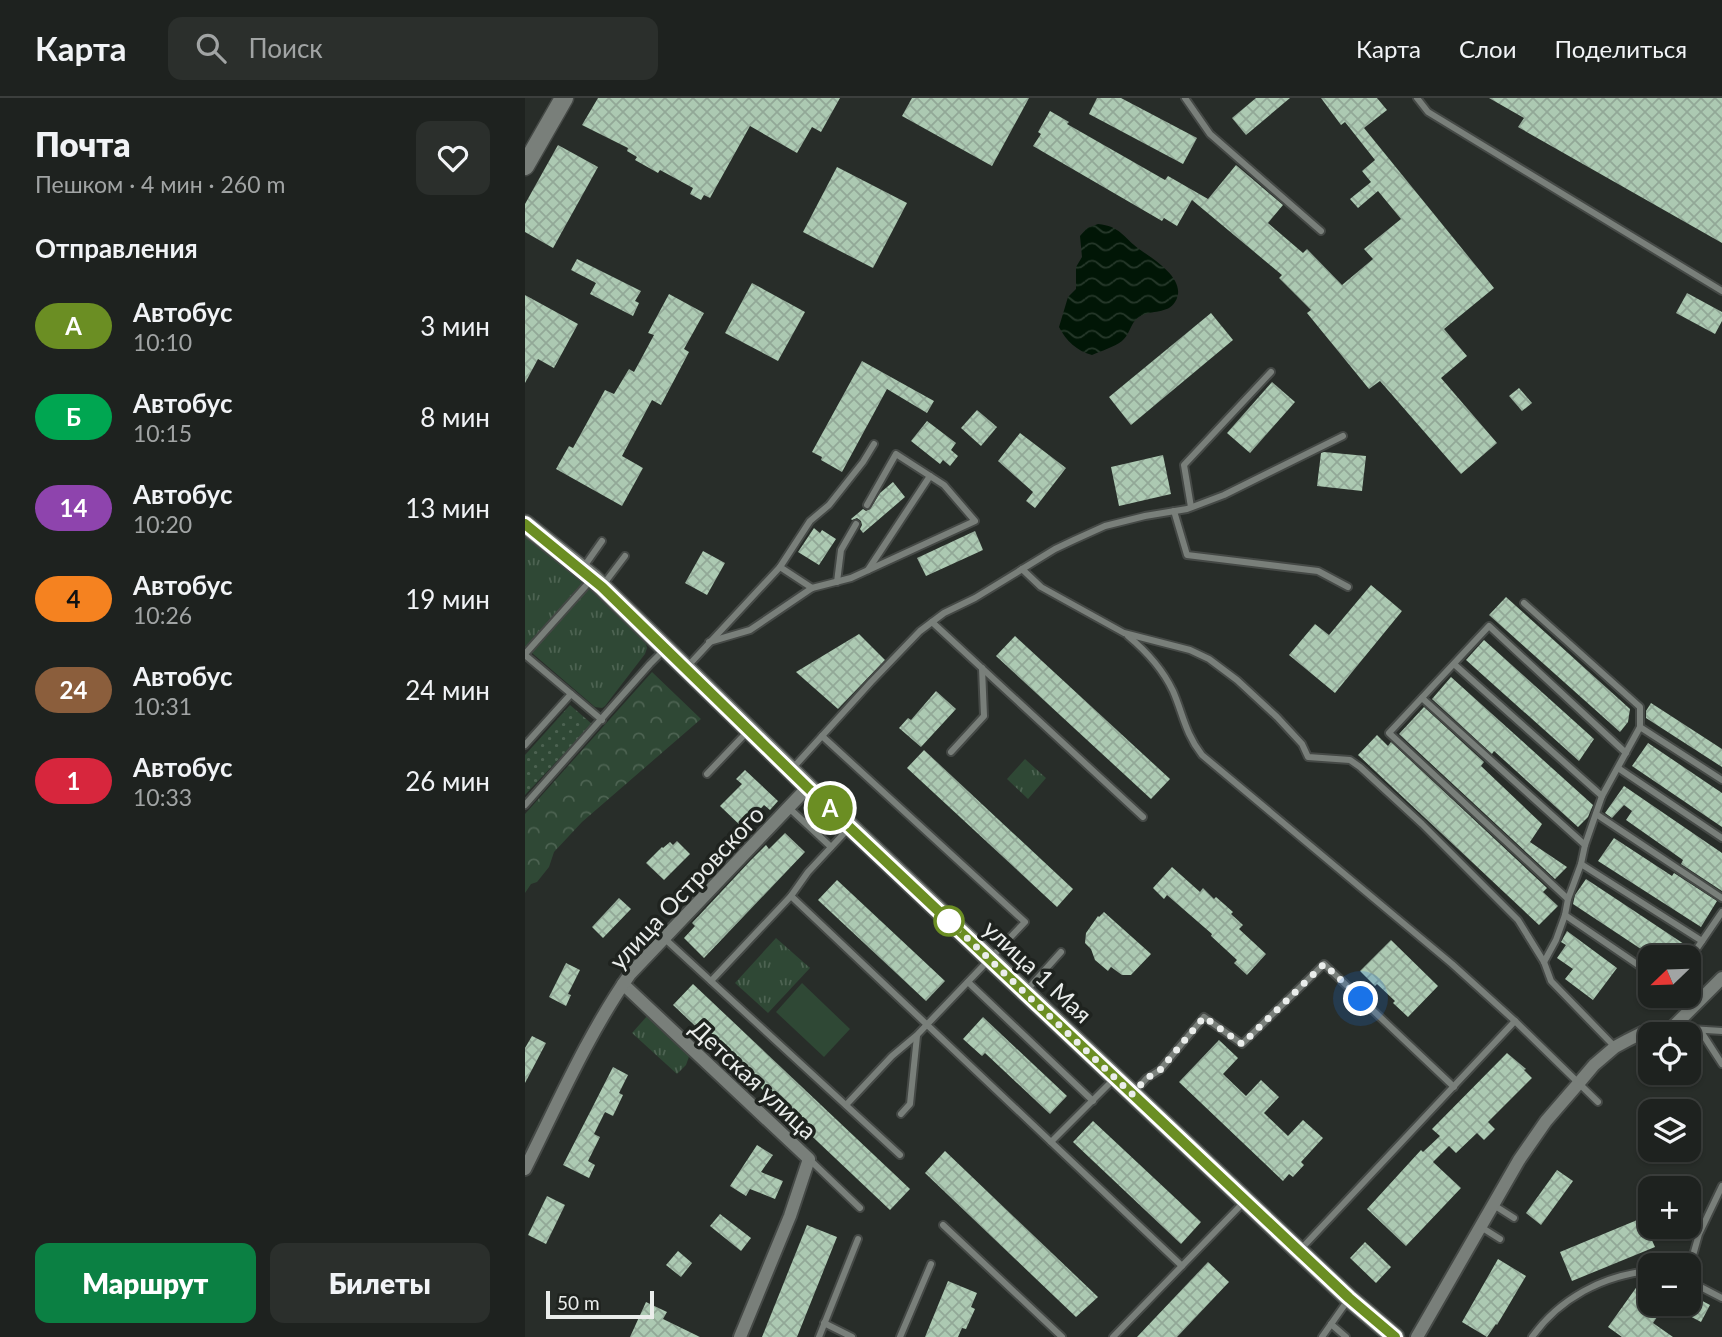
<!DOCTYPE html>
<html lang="ru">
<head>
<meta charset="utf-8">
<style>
  :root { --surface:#1e221f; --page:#2b2f2c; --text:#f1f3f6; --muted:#a1a4a4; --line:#3c3f3d; --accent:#0b8043 }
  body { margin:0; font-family:Lato,sans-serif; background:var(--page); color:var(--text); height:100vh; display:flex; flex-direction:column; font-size:26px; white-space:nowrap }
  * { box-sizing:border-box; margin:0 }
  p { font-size:23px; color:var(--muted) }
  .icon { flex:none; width:38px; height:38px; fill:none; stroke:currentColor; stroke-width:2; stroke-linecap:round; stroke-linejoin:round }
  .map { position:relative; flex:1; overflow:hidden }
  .drawer { display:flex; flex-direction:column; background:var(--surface); width:525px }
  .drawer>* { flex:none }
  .badge { padding:0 14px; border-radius:23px; font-size:24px; line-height:46px }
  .needle { width:46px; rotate:247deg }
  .tools { position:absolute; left:1113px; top:847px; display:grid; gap:14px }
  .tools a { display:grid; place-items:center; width:63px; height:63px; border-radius:14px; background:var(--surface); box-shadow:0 2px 5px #0004,0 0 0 2px var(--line); font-size:35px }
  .scale { position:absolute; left:21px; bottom:18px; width:108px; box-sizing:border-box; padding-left:7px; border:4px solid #eaedeb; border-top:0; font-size:19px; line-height:24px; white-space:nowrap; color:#eaedeb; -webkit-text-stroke:5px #1f231f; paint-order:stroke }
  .you { position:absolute; width:35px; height:35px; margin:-18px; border:5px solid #fff; border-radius:50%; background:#1a73e8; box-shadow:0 0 0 10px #1a73e833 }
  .map>.badge { position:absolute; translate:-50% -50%; box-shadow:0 0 0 4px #fff }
  h2 { padding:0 35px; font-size:26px; line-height:63px }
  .round { display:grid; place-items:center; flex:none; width:74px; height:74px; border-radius:14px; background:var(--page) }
  .overview { display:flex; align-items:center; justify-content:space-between; height:119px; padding:0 35px }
  h1 { font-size:33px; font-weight:800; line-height:52px }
  .cta { display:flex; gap:14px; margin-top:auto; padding:14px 35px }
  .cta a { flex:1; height:80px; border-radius:14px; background:var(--accent); color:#fff; font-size:28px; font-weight:800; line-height:80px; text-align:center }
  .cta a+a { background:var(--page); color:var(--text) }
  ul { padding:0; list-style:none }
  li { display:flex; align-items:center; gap:21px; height:91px; padding:0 35px }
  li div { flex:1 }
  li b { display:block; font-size:26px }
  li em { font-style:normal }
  li .badge { min-width:77px; font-weight:700; text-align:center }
  header { display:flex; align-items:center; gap:42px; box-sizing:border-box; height:98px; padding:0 35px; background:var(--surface); border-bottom:2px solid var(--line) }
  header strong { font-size:33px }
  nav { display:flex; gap:38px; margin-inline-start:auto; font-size:24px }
  .search { width:490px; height:63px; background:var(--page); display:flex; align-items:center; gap:18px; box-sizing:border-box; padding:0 24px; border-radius:14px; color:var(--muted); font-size:26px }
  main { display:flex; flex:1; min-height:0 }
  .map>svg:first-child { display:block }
</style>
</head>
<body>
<header>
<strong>Карта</strong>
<div class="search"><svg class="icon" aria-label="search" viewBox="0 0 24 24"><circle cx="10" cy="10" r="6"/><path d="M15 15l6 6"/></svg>Поиск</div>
<nav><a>Карта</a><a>Слои</a><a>Поделиться</a></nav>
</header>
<main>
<section class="drawer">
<div class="overview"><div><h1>Почта</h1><p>Пешком · 4 мин · 260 m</p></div><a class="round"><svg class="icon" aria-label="heart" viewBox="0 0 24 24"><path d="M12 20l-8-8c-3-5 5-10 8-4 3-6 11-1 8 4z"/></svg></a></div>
<h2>Отправления</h2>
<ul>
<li><span class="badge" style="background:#6b8e23;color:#fff">А</span><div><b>Автобус</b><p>10:10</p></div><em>3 мин</em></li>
<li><span class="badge" style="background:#00a651;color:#fff">Б</span><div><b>Автобус</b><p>10:15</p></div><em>8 мин</em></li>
<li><span class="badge" style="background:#8e44ad;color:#fff">14</span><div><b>Автобус</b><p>10:20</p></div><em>13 мин</em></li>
<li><span class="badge" style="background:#f58220;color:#111">4</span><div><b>Автобус</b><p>10:26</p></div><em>19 мин</em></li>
<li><span class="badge" style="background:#8b5e3c;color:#fff">24</span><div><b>Автобус</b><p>10:31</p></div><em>24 мин</em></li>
<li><span class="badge" style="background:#d7263d;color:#fff">1</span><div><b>Автобус</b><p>10:33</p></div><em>26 мин</em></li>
</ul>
<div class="cta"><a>Маршрут</a><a>Билеты</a></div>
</section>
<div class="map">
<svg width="1197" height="1239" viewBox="0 0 1197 1239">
  <defs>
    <pattern id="grass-dots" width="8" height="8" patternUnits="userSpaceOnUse" patternTransform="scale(1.75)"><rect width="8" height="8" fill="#2f4835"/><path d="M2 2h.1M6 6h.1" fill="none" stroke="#4d6352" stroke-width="1.8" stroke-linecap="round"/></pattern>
    <pattern id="forest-crowns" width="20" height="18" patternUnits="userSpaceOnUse" patternTransform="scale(1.75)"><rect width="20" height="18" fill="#2f4835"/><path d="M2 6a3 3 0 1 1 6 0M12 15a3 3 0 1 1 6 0" fill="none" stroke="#4d6352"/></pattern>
    <pattern id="park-tufts" width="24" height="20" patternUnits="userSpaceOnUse" patternTransform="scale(1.75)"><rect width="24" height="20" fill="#2f4835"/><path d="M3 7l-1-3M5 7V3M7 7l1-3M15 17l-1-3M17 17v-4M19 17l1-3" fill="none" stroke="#4d6352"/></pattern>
    <pattern id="water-waves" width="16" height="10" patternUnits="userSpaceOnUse" patternTransform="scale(1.75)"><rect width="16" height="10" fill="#011606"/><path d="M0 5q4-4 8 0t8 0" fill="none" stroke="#26382a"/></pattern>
    <pattern id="building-cross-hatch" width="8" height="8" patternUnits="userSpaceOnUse" patternTransform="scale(1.75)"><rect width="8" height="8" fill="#acc9b2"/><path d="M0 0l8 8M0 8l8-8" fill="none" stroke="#92a897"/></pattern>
  </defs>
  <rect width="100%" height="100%" fill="#282d29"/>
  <path fill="url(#grass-dots)" d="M45,607L67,626L0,697V657Z"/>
  <path fill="url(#forest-crowns)" d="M127,574L176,621L57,724L29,754L24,769L12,784L6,786L0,795V716Z"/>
  <g fill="url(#park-tufts)">
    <path d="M0,436L52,477L119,539L122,550L120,556L80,608L77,610L70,609L0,549Z"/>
    <path d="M500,661L521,680L503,701L482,681Z"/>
    <path d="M251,840L285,870L243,915L210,885Z"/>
    <path d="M123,917L165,956L161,967L152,976L107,935Z"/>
  </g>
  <path fill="#2f4835" d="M277,885L325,931L299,959L251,914Z"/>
  <path fill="url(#water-waves)" d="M573,126C595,128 598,139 614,151C628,161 664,182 650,204C643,216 626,212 616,218C605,223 606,236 597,243C589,249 576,253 567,257C552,253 541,243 534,229L543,199L551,191V169L557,159L555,138L562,130Z"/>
  <g fill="url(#building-cross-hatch)">
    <path d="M73,0H315L296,34L287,29L272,55L225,28L185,100L179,97L176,102L165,96L168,90L135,72L133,75L110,62L112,59L102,53L103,50L57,27Z"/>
    <path d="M387,0H504L467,68L377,18Z"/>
    <path d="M572,0H596L672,40L658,66L564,16Z"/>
    <path d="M731,0H765L721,37L707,20Z"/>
    <path d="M796,0H852L862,12L839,30L969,190L919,231L942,258L916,280L972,345L936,376L855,283L844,291L782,215L786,212L754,180L757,177L667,102L652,128L639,120L637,123L508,48L516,36L513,34L525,13L544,24L542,26L640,82L643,78L683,101L711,67L758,107L743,125L778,155L782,151L817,187L848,161L839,151L876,121L853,93L833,110L825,101L846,84L837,73L850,62L820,24L816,27Z"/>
    <path d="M964,0H1197V145L993,29L999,20Z"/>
    <path d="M33,47L73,69L28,150L0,134V106Z"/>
    <path d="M312,69L382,105L348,170L278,134Z"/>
    <path d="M52,161L116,193L110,203L114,205L108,218L65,196L71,185L46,172Z"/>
    <path d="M227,185L280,214L253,263L200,235Z"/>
    <path d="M1162,195L1197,214V223L1190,236L1151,215Z"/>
    <path d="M144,196L179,215L159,251L164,254L136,307L127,302L97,358L118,370L97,408L31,371L44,348L48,350L80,292L89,296L104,271L109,274L129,237L123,235Z"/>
    <path d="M0,197L53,226L29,270L13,261L0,285Z"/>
    <path d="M686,215L708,242L606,327L584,299Z"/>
    <path d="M337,263L409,303L402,315L362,291L317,374L296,362L297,359L287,354Z"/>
    <path d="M747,284L770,304L725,355L702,335Z"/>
    <path d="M994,290L1007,305L997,313L984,298Z"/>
    <path d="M452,312L472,329L456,348L436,330Z"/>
    <path d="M402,323L431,345L426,352L433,358L425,368L418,362L415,366L386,343Z"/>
    <path d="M495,335L541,370L510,410L501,403L508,394L473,363Z"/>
    <path d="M799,354L841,358L837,393L792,388L796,355Z"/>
    <path d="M638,357L646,396L594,408L586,369Z"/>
    <path d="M368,384L380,399L338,435L335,431L337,427L336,423L332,420L327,422L326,421L338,411L341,413L345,411L355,395Z"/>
    <path d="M289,430L295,435L297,432L311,441L294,467L273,454Z"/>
    <path d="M450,433L458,452L401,478L392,460Z"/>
    <path d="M178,453L200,465L182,497L160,485Z"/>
    <path d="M846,487L877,513L810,595L764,557L790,526L804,537Z"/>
    <path d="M981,499L1105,611L1103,624L1095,634L964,517Z"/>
    <path d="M334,536L360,562L313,611L271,574Z"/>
    <path d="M490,538L645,681L626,701L471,558Z"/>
    <path d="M959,542L1069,641L1054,663L941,562Z"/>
    <path d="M926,579L1068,707L1063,719L1053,729L969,653L967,656L907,601Z"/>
    <path d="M411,593L431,611L396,649L374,630L383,620L386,622Z"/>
    <path d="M1126,605L1197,651V669L1121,620V613Z"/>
    <path d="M899,609L959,664L956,668L1017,726L1005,744L1042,769L1030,781L874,636Z"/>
    <path d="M852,637L863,648L866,644L1022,790L1018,794L1033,808L1014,827L833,657Z"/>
    <path d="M1123,645L1197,695V729L1107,668Z"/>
    <path d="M399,652L548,791L532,809L382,670Z"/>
    <path d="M220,672L253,703L245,712L239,707L218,730L195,708L217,686L211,681Z"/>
    <path d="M1099,688L1197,755V793L1156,766L1158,762L1101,722L1107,713L1099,707L1087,720L1080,715Z"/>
    <path d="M260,735L280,754L179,860L159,840L170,828L167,825L226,762L241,747L244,751Z"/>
    <path d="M1089,740L1147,778L1149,775L1192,803L1176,829L1073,763Z"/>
    <path d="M152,743L165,756L139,782L121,765L137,749L138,750L145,744L148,747Z"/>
    <path d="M647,769L675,794L678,790L689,801L691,799L708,814L706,816L718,827L714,831L741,856L722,877L709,865L712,862L686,838L687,836L642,797L639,801L628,790Z"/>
    <path d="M1061,781L1159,846L1151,859H1128L1048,806L1050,797Z"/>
    <path d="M312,782L420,883L401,903L293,802Z"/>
    <path d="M94,800L106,811L78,840L67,829Z"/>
    <path d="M579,814L626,856L606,877H597L586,869L583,873L570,862L566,851L560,845L561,835L573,818L574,819Z"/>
    <path d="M1042,833L1092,870L1068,902L1040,881L1048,871L1032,860L1041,847L1036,844Z"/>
    <path d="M866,842L913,888L883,919L868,905L870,903L852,886L850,888L835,873Z"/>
    <path d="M41,865L55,872L43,896L46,897L41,908L24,899Z"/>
    <path d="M168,886L385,1091L365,1112L148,907Z"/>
    <path d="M458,919L542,998L525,1016L460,955L457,958L438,941Z"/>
    <path d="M7,938L21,945L0,985V950Z"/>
    <path d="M694,942L713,960L698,976L721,998L736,982L754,999L739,1015L763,1038L778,1022L798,1040L776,1064L779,1067L768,1079L764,1076L758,1083L654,984Z"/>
    <path d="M982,955L1001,971L999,972L1007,980L963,1024L970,1031L959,1042L952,1035L931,1055L924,1048L908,1064L936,1090L881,1148L842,1111L896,1052L898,1054L915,1038L907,1031Z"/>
    <path d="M88,969L103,977L94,995L98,997L88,1018L80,1014L69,1036L75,1039L63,1063L70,1067L64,1080L38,1067Z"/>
    <path d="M568,1023L676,1124L656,1146L548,1044Z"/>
    <path d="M232,1047L248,1057L236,1074L258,1083L250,1101L225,1091L221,1098L205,1088Z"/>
    <path d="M420,1053L573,1199L551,1219L400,1075Z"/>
    <path d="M1032,1072L1048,1083L1016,1127L1001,1115Z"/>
    <path d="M22,1098L40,1107L21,1146L3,1137Z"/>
    <path d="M195,1116L226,1140L216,1153L185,1128Z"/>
    <path d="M1117,1120L1130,1149L1047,1183L1035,1154Z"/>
    <path d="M282,1127L312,1139L272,1239H237Z"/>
    <path d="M840,1144L866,1169L851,1185L825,1160Z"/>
    <path d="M153,1153L167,1165L156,1179L141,1167Z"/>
    <path d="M973,1161L1001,1178L972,1227L971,1226L962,1239L937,1224Z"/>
    <path d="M683,1164L704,1184L652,1239H612Z"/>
    <path d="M423,1183L452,1195L446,1209L450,1211L441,1231L437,1230L433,1239H400Z"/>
    <path d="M1113,1187L1125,1196V1206H1141L1128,1225L1148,1239H1097L1083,1229Z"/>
    <path d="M1168,1198L1185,1207L1176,1224L1159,1215Z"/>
    <path d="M121,1204L142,1214L138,1221L175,1239H105Z"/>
  </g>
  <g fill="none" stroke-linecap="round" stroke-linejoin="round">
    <defs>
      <g id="lane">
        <path d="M660,0L685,36L796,133"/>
        <path d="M892,0L903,14L1197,193"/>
        <path d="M666,409L659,367L746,274"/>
        <path d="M649,413L662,457L793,473L823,489"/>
        <path d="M255,469L287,490"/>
        <path d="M58,470L77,443"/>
        <path d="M497,471L516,489L599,535L665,552L684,561L712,582L752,619L777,646L783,659L825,662L835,669L897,726L993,822L1019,864L1026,883L1090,949"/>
        <path d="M343,472L405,378"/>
        <path d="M312,484L316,452L331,426"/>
        <path d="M78,487L100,458"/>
        <path d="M999,505L1115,609V629"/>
        <path d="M407,524L618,719"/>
        <path d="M603,538C621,553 638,572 648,593C658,616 660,635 677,657L927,866L990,923L1073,1004"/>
        <path d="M184,544L225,532L287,490L326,480L450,423L419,387L371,356L342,407"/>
        <path d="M0,556L66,482"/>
        <path d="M0,557L77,622"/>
        <path d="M929,566L1077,698"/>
        <path d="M162,569L255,469L285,423L304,407L338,364L349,346"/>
        <path d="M897,600L1060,747"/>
        <path d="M297,638L500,824L392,937L367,958L321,1007"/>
        <path d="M0,647L46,596"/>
        <path d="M426,654L459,618L457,570"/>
        <path d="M1093,670L1197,740"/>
        <path d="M267,671L346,584L395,533L419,515L450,500L530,451L549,442L580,428L620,418L662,411L699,397L818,338"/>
        <path d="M182,676L222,634"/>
        <path d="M0,707L125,566L139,552"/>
        <path d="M264,710L306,749"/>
        <path d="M1071,716L1197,800"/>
        <path d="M1056,766L1177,843"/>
        <path d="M266,798L657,1168"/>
        <path d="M1043,801L864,635L964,528L1101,655"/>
        <path d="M1040,817L1125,875"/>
        <path d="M139,840L375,1057"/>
        <path d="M1164,862L1197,814"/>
        <path d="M1019,864L1031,842L1040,817L1043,801L1056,766L1060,747L1077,698L1115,629L1197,682"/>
        <path d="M186,883L266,798L283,774L324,730"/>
        <path d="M443,884L568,1003"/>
        <path d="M501,893L536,854"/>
        <path d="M1149,930L1197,933"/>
        <path d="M1175,932L1197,966"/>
        <path d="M609,994L622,980L635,972L679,919L717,946L799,866L929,989"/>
        <path d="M376,1016L385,1006L392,938"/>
        <path d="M526,1044L589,981"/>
        <path d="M284,1061L335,1110"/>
        <path d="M967,1106L989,1120"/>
        <path d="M418,1127L537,1239"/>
        <path d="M956,1129L975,1141"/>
        <path d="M776,1151L990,923"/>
        <path d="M1164,1183L1197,1200"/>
        <path d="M1172,1187L1167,1161L1174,1136L1197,1088"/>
        <path d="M299,1225L327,1239"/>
        <path d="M806,1226L821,1239"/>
        <path d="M294,1239L333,1141"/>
        <path d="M375,1239L406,1166"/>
        <path d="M588,1239L718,1105"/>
        <path d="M797,1239L823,1202"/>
        <path d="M1007,1239C1034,1201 1078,1177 1125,1173"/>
      </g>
      <g id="street">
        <path d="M98,886L284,1061L265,1118L215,1239"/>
        <path d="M0,1071C33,1005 63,936 105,876L283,689"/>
        <path d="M892,1239L994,1062L1021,1023L1053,986L1069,967L1090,949L1103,942L1117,935L1147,930L1197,880"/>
      </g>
      <g id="secondary">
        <path d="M0,68L39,0"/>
        <path d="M0,426L68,480L283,689L774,1153L824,1200L870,1239"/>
      </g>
    </defs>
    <use href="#lane" stroke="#454946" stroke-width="10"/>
    <use href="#street" stroke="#454946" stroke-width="16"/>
    <use href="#secondary" stroke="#454946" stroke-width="21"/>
    <use href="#lane" stroke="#797f7a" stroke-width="6"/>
    <use href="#street" stroke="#797f7a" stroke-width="12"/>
    <use href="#secondary" stroke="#797f7a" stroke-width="18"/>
  </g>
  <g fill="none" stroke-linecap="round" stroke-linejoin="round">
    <defs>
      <path id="line" d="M0,426L77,489L283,690L774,1153L824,1200L870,1239"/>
    </defs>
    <use href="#line" stroke="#fff" stroke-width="16"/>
    <use href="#line" stroke="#6b8e23" stroke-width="10"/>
    <path stroke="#eaedeb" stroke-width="7" stroke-dasharray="0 12.6" d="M424,823L607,996L622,980L635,972L679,919L717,946L799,866L836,901"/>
  </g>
  <circle fill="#fff" stroke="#6b8e23" stroke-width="3.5" cx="424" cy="823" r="14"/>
  <g text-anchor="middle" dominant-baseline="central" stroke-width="7" stroke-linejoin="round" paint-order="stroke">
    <g font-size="24" fill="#eaedeb" stroke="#1f231f">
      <text transform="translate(161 789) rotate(-47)">улица Островского</text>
      <text transform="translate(513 873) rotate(43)">улица 1 Мая</text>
      <text transform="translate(229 981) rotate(43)">Детская улица</text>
    </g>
  </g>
</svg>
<div class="tools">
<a><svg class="needle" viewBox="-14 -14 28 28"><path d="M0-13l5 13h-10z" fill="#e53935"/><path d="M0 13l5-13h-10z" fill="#a1a4a4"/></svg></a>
<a><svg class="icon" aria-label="locate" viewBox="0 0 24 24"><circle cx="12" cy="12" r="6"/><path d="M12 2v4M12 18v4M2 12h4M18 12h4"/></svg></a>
<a><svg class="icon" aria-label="layers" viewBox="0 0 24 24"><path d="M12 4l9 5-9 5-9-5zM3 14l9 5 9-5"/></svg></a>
<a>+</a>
<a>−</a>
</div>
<div class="scale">50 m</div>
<div class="you" style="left:836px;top:901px"></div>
<b class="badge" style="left:305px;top:710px;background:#6b8e23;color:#fff">А</b>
</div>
</main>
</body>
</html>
